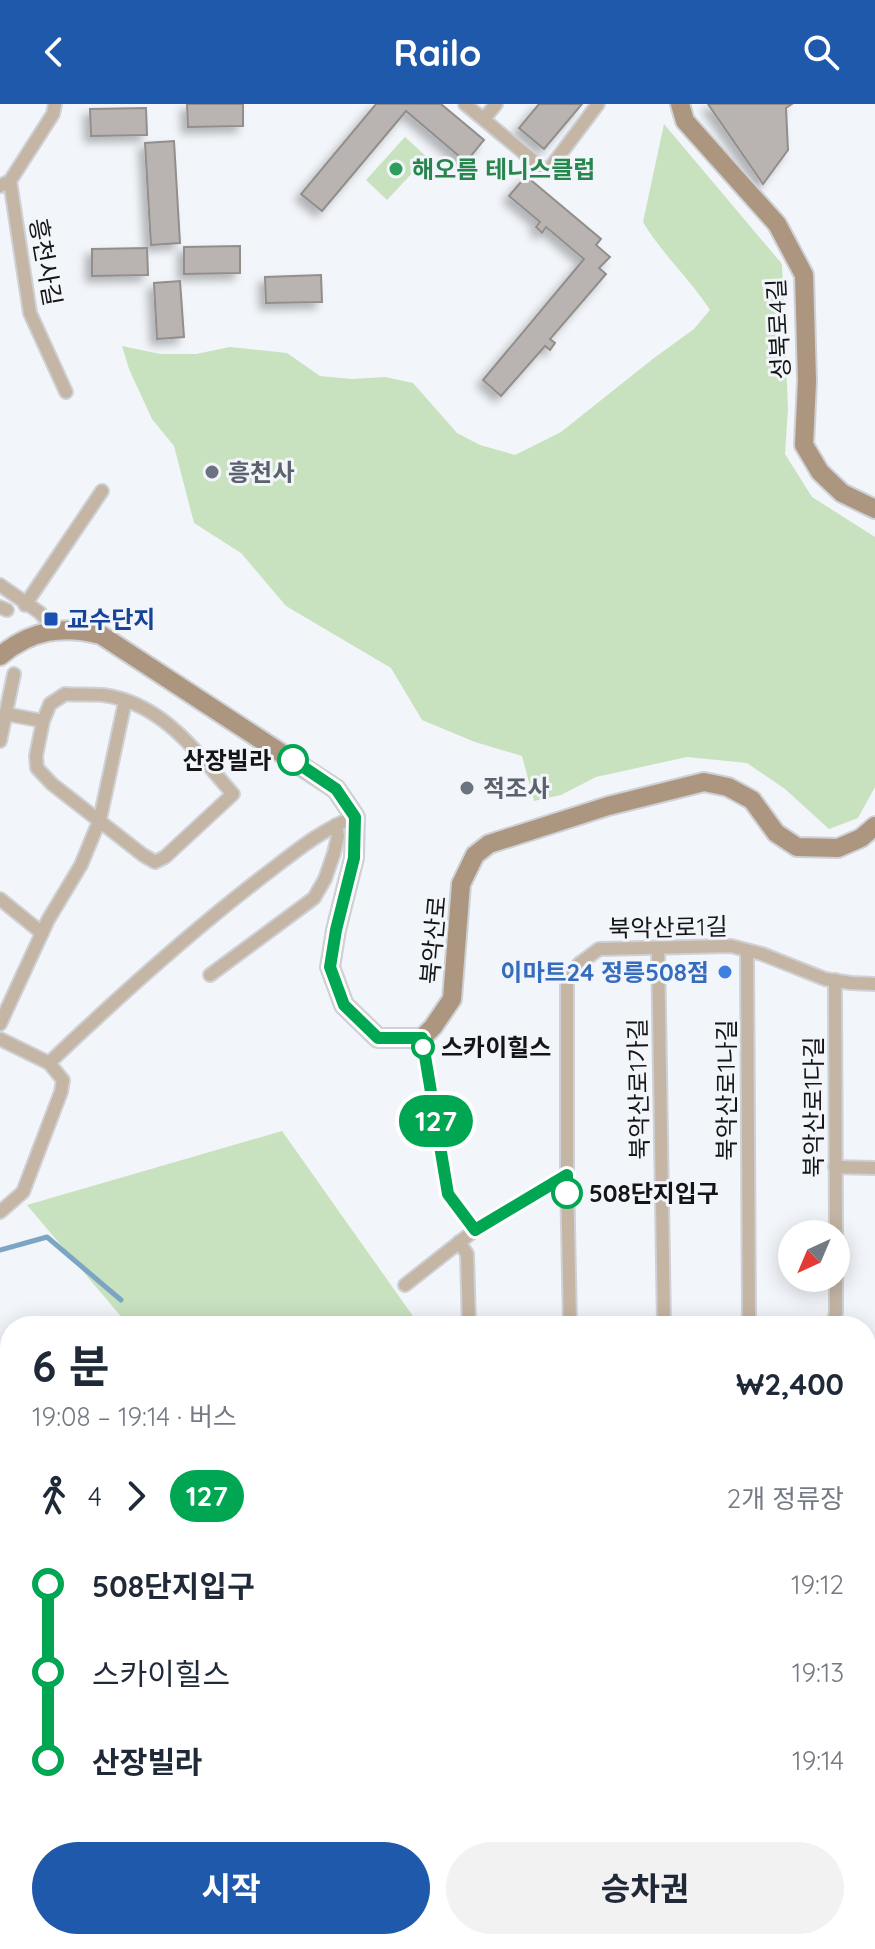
<!DOCTYPE html>
<html lang="ko">
<head>
<meta charset="utf-8">
<style>
  :root { --surface:#fff; --page:#f2f2f3; --text:#1f2937; --muted:#747a83; --accent:#1e59ab }
  body { margin:0; font-family:Quicksand,"Noto Sans KR",sans-serif; background:var(--page); color:var(--text); height:100vh; display:flex; flex-direction:column; font-size:30px; white-space:nowrap }
  * { box-sizing:border-box; margin:0 }
  p { font-size:26px; color:var(--muted) }
  .icon { flex:none; width:44px; height:44px; fill:none; stroke:currentColor; stroke-width:2; stroke-linecap:round; stroke-linejoin:round }
  .map { position:relative; flex:1; overflow:hidden }
  .drawer { position:absolute; left:0px; top:1212px; width:876px; height:634px; display:flex; flex-direction:column; background:var(--surface); border-radius:32px 32px 0 0; box-shadow:0 4px 20px #0003 }
  .drawer>* { flex:none }
  .badge { padding:0 16px; border-radius:26px; font-size:28px; line-height:52px }
  .needle { width:52px; rotate:224deg }
  .fabs { position:absolute; left:778px; top:1116px; display:grid; gap:16px }
  .fabs a { display:grid; place-items:center; width:72px; height:72px; border-radius:50%; background:var(--surface); box-shadow:0 4px 20px #0003; font-size:40px }
  .map>.badge { position:absolute; translate:-50% -50%; box-shadow:0 0 0 4px #fff }
  .legs { display:flex; align-items:center; gap:12px; height:88px; padding:0 32px; font-size:26px }
  .legs p { margin-inline-start:auto }
  .overview { display:flex; align-items:center; justify-content:space-between; height:136px; padding:0 32px }
  h1 { font-size:44px; font-weight:700; line-height:60px }
  .primary-button { display:flex; gap:16px; margin-top:auto; padding:16px 32px }
  .primary-button a { flex:1; height:92px; border-radius:48px; background:var(--accent); color:#fff; font-size:32px; font-weight:700; line-height:92px; text-align:center }
  .primary-button a+a { background:var(--page); color:var(--text) }
  ul { padding:0 32px; list-style:none }
  li { display:flex; align-items:center; gap:28px; height:88px; font-size:30px }
  li i { display:grid; place-items:center; width:12px; height:100%; margin:0 10px; background:currentColor }
  li i::after { content:''; width:20px; height:20px; margin:-10px; border:6px solid; border-radius:50%; background:var(--surface) }
  li p { margin-inline-start:auto }
  li:first-child i { background:linear-gradient(#0000 50%,currentColor 0) }
  li:last-child i { background:linear-gradient(currentColor 50%,#0000 0) }
  header { display:flex; justify-content:space-between; align-items:center; height:104px; padding:0 32px; background:var(--accent); color:#fff; font-size:36px; font-weight:700 }
  .map>svg:first-child { display:block }
</style>
</head>
<body>
<header><svg class="icon" aria-label="back" viewBox="0 0 24 24"><path d="M15 5l-7 7 7 7"/></svg>Railo<svg class="icon" aria-label="search" viewBox="0 0 24 24"><circle cx="10" cy="10" r="6"/><path d="M15 15l6 6"/></svg></header>
<div class="map">
<svg width="875" height="1845" viewBox="0 0 875 1845">
  <defs>
    <filter id="shadow"><feDropShadow dx="-6" dy="6" stdDeviation="4" flood-color="#0004"/></filter>
  </defs>
  <rect width="100%" height="100%" fill="#f2f5f9"/>
  <g fill="#c8e2bf">
    <path d="M664,20L782,160L788,305L785,350L812,393L875,433V683L858,714L829,725L785,685L747,659L687,653L596,673L561,691L534,697L522,652L475,638L422,616L391,564L286,502L241,449L194,419L174,342L152,315L129,265L122,242L160,250H196L230,243L287,249L320,272L352,275L385,273L413,279L457,329L480,341L515,351L561,328L654,254L694,225L710,206C690,175 662,150 643,118Z"/>
    <path d="M405,33L427,53L387,96L366,76Z"/>
    <path d="M282,1027L420,1222H129L27,1101Z"/>
    <path d="M866,1497L875,1502V1845H0V1778L10,1776V1836H866Z"/>
  </g>
  <g fill="none" stroke-linecap="round" stroke-linejoin="round">
    <path stroke="#7ca5c4" stroke-width="5" d="M0,1146L47,1133L121,1196"/>
  </g>
  <g fill="#b9b4b1" stroke="#928e8b" stroke-width="2" filter="url(#shadow)">
    <path d="M187,0H243V22L188,23Z"/>
    <path d="M376,0H441L484,36L466,58L406,7L322,107L301,90Z"/>
    <path d="M539,0H582L544,45L519,24Z"/>
    <path d="M708,0H792L786,4L788,46L763,80Z"/>
    <path d="M146,4L147,31L91,32L90,5Z"/>
    <path d="M174,37L180,139L151,141L145,39Z"/>
    <path d="M526,72L601,135L596,141L610,153L599,164L606,170L550,235L555,239L550,246L545,242L501,292L483,276L584,155L546,123L542,129L536,123L540,118L509,92Z"/>
    <path d="M240,142V169L184,170V143Z"/>
    <path d="M147,144L148,171L92,172V145Z"/>
    <path d="M321,171L322,198L266,199L265,173Z"/>
    <path d="M180,177L184,233L157,235L154,179Z"/>
  </g>
  <g fill="none" stroke-linecap="round" stroke-linejoin="round">
    <defs>
      <g id="street">
        <path d="M465,0L547,68L598,0"/>
        <path d="M484,15L496,0"/>
        <path d="M10,77L30,209L66,288"/>
        <path d="M0,82L10,77L53,10L55,0"/>
        <path d="M0,481L39,508L58,527"/>
        <path d="M25,501L102,387"/>
        <path d="M0,503L7,506"/>
        <path d="M65,590C77,591 90,590 103,591C163,599 196,648 233,690L165,753L155,758L143,751L52,680L37,664L36,652L43,617L50,600Z"/>
        <path d="M0,614L6,610L43,617"/>
        <path d="M0,637L14,570"/>
        <path d="M0,795L42,829"/>
        <path d="M658,844L664,1222"/>
        <path d="M747,847L749,1222"/>
        <path d="M210,871L314,794L325,775L334,749L338,732L336,721"/>
        <path d="M835,876L836,1130"/>
        <path d="M0,920L48,816L81,761L100,715L125,598"/>
        <path d="M422,934L448,1090L475,1126L567,1071L570,1222"/>
        <path d="M0,935L49,959L63,976L61,988L23,1088L0,1108"/>
        <path d="M49,959C117,894 187,831 262,773C290,752 321,725 355,713"/>
        <path d="M835,1063L875,1064"/>
        <path d="M567,1071V878L579,860L599,845L731,842L762,850L825,875L851,879L875,880"/>
        <path d="M459,1138L467,1150L469,1222"/>
        <path d="M405,1181L475,1126"/>
        <path d="M833,1222L836,1208V1174"/>
        <path d="M868,1486L875,1464"/>
      </g>
      <g id="secondary">
        <path d="M680,0L685,17L777,120L804,171L807,277L804,341L820,368L842,389L875,405"/>
        <path d="M0,552C31,526 62,521 101,531L336,685L355,713L354,754L336,826L330,863L344,901L378,934H422L433,923L452,895L461,780L475,751L489,740L608,702L704,678L728,683L752,696L776,729L797,743L838,744L861,734L875,722"/>
      </g>
    </defs>
    <use href="#street" stroke="#ced1d5" stroke-width="16"/>
    <use href="#secondary" stroke="#ced1d5" stroke-width="22"/>
    <use href="#street" stroke="#c5b5a5" stroke-width="12"/>
    <use href="#secondary" stroke="#ad967f" stroke-width="18"/>
  </g>
  <g fill="none" stroke-linecap="round" stroke-linejoin="round">
    <defs>
      <path id="line-1" d="M293,656L336,685L355,713L354,754L336,826L330,863L344,901L378,934H422L448,1090L475,1126L567,1071V1089"/>
    </defs>
    <use href="#line-1" stroke="#fff" stroke-width="18"/>
    <use href="#line-1" stroke="#00a651" stroke-width="12"/>
  </g>
  <circle fill="#2e9e5b" stroke="#f2f5f9" stroke-width="3" cx="396" cy="65" r="8"/>
  <g fill="#6b7280" stroke="#f2f5f9" stroke-width="3">
    <circle cx="212" cy="368" r="8"/>
    <circle cx="467" cy="684" r="8"/>
  </g>
  <rect fill="#1a4fb4" stroke="#f2f5f9" stroke-width="3" x="43" y="507" width="16" height="16" rx="4"/>
  <g fill="#fff" stroke="#00a651" stroke-width="4">
    <circle cx="293" cy="656" r="14"/>
    <circle cx="423" cy="943" r="10"/>
    <circle cx="567" cy="1089" r="14"/>
  </g>
  <circle fill="#3f7fe0" stroke="#f2f5f9" stroke-width="3" cx="725" cy="868" r="8"/>
  <g text-anchor="middle" dominant-baseline="central" stroke-width="6" stroke-linejoin="round" paint-order="stroke">
    <g font-size="24" font-weight="bold" fill="#27864d" stroke="#f2f5f9" text-anchor="start">
      <text x="412" y="65">해오름 테니스클럽</text>
    </g>
    <g font-size="24" fill="#141516" stroke="#f2f5f9">
      <text transform="translate(46 158) rotate(80)">흥천사길</text>
      <text transform="translate(778 225) rotate(-93)">성북로4길</text>
      <text transform="translate(668 823) rotate(-1)">북악산로1길</text>
      <text transform="translate(433 836) rotate(-85)">북악산로</text>
      <text transform="translate(638 985) rotate(-91)">북악산로1가길</text>
      <text transform="translate(726 986) rotate(-90)">북악산로1나길</text>
      <text transform="translate(813 1003) rotate(-90)">북악산로1다길</text>
    </g>
    <g font-size="24" font-weight="bold" fill="#5b616d" stroke="#f2f5f9" text-anchor="start">
      <text x="228" y="368">흥천사</text>
      <text x="483" y="684">적조사</text>
    </g>
    <g font-size="24" font-weight="bold" fill="#164399" stroke="#f2f5f9" text-anchor="start">
      <text x="67" y="515">교수단지</text>
    </g>
    <g font-size="24" font-weight="bold" fill="#141516" stroke="#f2f5f9" text-anchor="start">
      <text x="271" y="656" text-anchor="end">산장빌라</text>
      <text x="441" y="943">스카이힐스</text>
      <text x="589" y="1089">508단지입구</text>
    </g>
    <g font-size="24" font-weight="bold" fill="#366cbe" stroke="#f2f5f9" text-anchor="end">
      <text x="709" y="868">이마트24 정릉508점</text>
    </g>
  </g>
</svg>
<div class="fabs">
<a><svg class="needle" viewBox="-14 -14 28 28"><path d="M0-13l5 13h-10z" fill="#e53935"/><path d="M0 13l5-13h-10z" fill="#747a83"/></svg></a>
</div>
<b class="badge" style="left:436px;top:1017px;background:#00a651;color:#fff">127</b>
<section class="drawer">
<div class="overview"><div><h1>6 분</h1><p>19:08 – 19:14 · 버스</p></div><b>₩2,400</b></div>
<div class="legs"><svg class="icon" aria-label="walk" viewBox="0 0 24 24"><circle cx="13" cy="4" r="2"/><path d="M13 8l-2 6 4 7M11 14l-3 7M7 12l3-4h3l4 4"/></svg>4<svg class="icon" aria-label="forward" viewBox="0 0 24 24"><path d="M9 5l7 7-7 7"/></svg><b class="badge" style="background:#00a651;color:#fff">127</b><p>2개 정류장</p></div>
<ul>
<li><i style="color:#00a651"></i><b>508단지입구</b><p>19:12</p></li>
<li><i style="color:#00a651"></i><span>스카이힐스</span><p>19:13</p></li>
<li><i style="color:#00a651"></i><b>산장빌라</b><p>19:14</p></li>
</ul>
<div class="primary-button"><a>시작</a><a>승차권</a></div>
</section>
</div>
</body>
</html>
